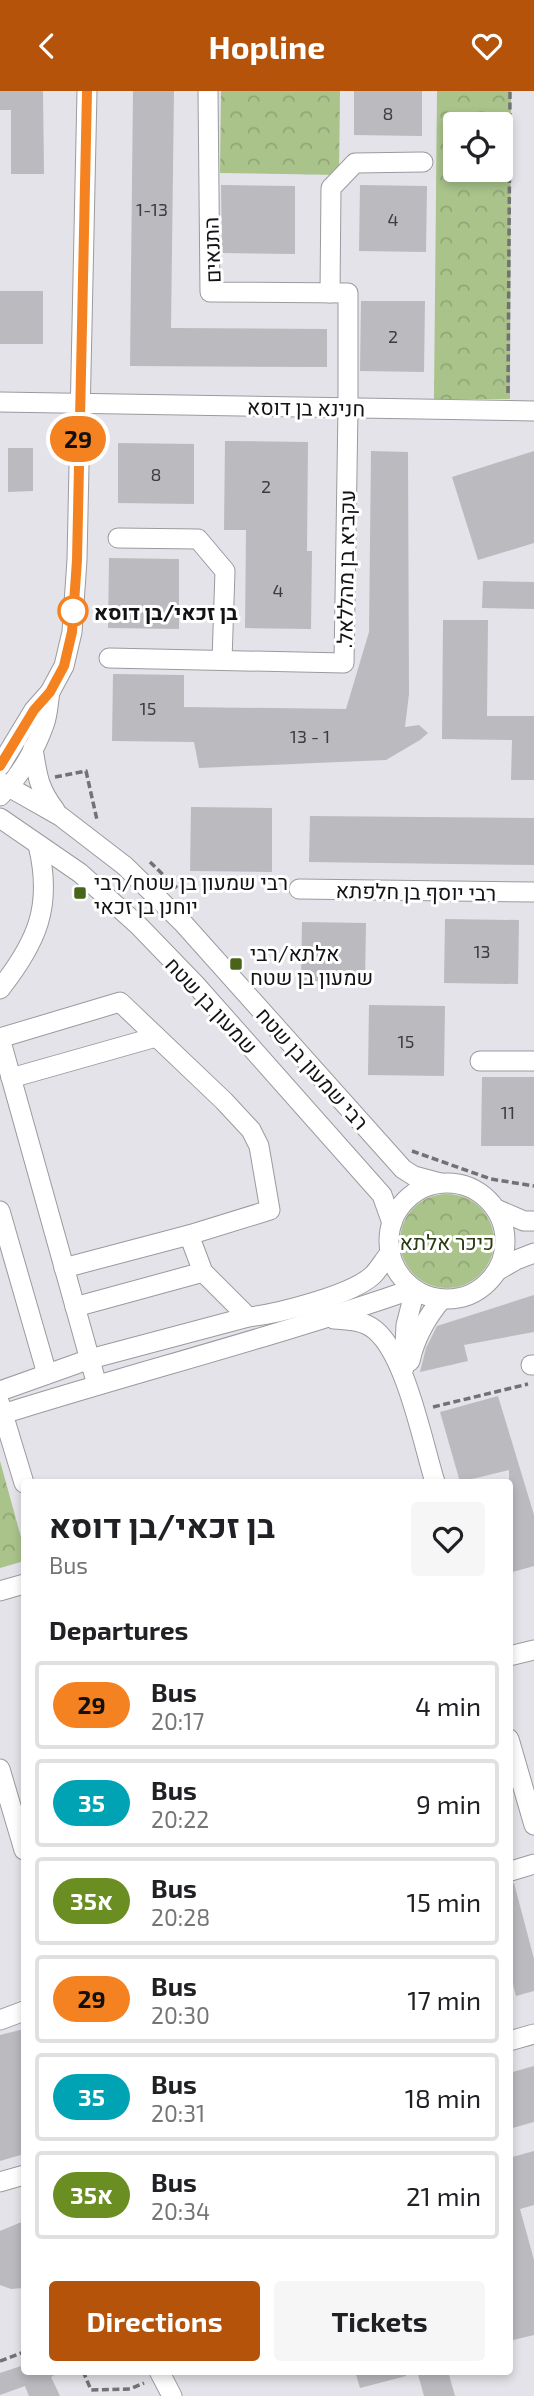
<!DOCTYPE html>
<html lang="en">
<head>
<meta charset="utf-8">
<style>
  :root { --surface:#fff; --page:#f6f6f6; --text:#202124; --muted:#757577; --line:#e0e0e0; --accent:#b45309 }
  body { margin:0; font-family:"Exo 2",Heebo,sans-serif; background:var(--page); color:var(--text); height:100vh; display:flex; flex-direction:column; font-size:26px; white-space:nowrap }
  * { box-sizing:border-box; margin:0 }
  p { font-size:23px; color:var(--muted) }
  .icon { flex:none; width:38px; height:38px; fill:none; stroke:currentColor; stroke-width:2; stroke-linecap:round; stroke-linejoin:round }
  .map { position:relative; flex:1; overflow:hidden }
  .drawer { position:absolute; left:21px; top:1388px; width:492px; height:896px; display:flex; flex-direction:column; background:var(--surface); border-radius:7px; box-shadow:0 4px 10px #0003 }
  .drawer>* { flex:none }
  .badge { padding:0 14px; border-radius:23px; font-size:24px; line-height:46px }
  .buttons { position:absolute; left:443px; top:21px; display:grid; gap:14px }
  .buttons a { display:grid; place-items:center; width:70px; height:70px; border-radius:7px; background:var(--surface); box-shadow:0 4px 10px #0003; font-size:35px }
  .map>.badge { position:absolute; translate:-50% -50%; box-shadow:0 0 0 4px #fff }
  h2 { padding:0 28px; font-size:26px; line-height:63px }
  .round { display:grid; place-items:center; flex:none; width:74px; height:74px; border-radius:7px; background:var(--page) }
  .summary { display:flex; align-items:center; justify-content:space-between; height:119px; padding:0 28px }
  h1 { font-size:33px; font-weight:700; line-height:52px }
  .primary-button { display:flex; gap:14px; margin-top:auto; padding:14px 28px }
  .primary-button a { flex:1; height:80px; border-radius:7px; background:var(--accent); color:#fff; font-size:28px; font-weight:700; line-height:80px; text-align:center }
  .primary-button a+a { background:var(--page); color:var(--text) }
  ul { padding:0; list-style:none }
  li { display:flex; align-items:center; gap:21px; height:88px; margin:0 14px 10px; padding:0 14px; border:4px solid var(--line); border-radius:7px }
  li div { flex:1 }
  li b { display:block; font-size:26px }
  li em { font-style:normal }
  li .badge { min-width:77px; font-weight:700; text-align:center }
  header { display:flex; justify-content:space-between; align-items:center; height:91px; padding:0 28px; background:var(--accent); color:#fff; font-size:32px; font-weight:700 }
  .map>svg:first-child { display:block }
</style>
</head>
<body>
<header><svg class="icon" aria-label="back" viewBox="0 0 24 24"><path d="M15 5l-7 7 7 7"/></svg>Hopline<svg class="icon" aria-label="heart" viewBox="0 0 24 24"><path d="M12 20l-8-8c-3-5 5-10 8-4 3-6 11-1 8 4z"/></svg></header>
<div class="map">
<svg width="534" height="2305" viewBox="0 0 534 2305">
  <defs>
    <pattern id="park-crowns" width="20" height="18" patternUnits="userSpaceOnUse" patternTransform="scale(1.75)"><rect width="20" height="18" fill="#a9c38b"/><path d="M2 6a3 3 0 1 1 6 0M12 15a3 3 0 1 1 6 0" fill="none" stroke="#91a677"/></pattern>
  </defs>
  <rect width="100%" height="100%" fill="#e4e3e9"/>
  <g fill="url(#park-crowns)" fill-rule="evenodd">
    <path d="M221,0H340L339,84L220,82Z"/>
    <path d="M437,0H511L510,308H434ZM500,33V79H455V33Z"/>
    <circle cx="447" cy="1150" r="47"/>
    <path d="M0,1370L24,1457V1470L0,1477Z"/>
  </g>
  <g fill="#bbbabf">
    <path d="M0,0H43L44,83H11V19H0Z"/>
    <path d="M133,0H174L171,237L327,238V276L130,275Z"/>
    <path d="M354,0H422V45L354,44Z"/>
    <path d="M221,94L295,95V163L222,162Z"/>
    <path d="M360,94L427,95L426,161L359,160Z"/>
    <rect x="0" y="200" width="43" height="53"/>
    <path d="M361,210H425L424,281L360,280Z"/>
    <path d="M225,350L308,351L307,460H312L311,538L245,537L246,439H224Z"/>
    <path d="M118,352L194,353V413L118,412Z"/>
    <path d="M8,357H33V400L8,401Z"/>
    <path d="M371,360L408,361L409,603L405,636L419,634L428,642L420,649L386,669L199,677L194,651L112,650L113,583L184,584V616L346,618L369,541Z"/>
    <path d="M534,360V452L478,469L452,386Z"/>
    <path d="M109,467L179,468V538L108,537Z"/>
    <path d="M483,490L534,491V518L482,517Z"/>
    <path d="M443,529H488L487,625H534V689H511L512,649L442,648Z"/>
    <path d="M191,716L272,717V781L190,780Z"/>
    <path d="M310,725L534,727V774L309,771Z"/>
    <path d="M445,828L519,829L518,893L444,892Z"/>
    <path d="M302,831L366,832L365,891L301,890Z"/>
    <path d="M369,914L445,915L444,985L368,984Z"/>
    <path d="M482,986H534V1055H481Z"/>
    <path d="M534,1204V1241L464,1254L468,1270L420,1281L426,1257L437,1235Z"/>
    <path d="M498,1305L534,1424V1475L509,1482V1379L460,1391L440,1321Z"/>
    <path d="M514,1792L534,1868V1900L516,1905L509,1879V1793Z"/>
    <path d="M24,1938V2063L0,2070V1944Z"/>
    <path d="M534,1975V2031L509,2038V1982Z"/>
    <path d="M534,2060V2114L520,2118L534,2169V2244L509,2250V2067Z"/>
    <path d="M24,2130V2197L11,2198L0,2194V2140Z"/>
    <path d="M24,2274V2280H61L51,2286L60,2305H29L25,2295L0,2304V2282Z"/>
    <path d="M355,2280H406V2285L360,2297Z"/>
    <path d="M417,2280H448L455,2305H424Z"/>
  </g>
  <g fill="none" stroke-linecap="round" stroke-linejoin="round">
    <defs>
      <g id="minor">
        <path d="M330,202L331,97L355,72L423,71"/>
        <path d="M0,311L534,320"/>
        <path d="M118,447L198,448L225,480L222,569"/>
        <path d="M109,567L344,572L348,317V202L210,201L208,0"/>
        <path d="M33,657C37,683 38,697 55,719"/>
        <path d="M0,675L34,619L50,601L64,575L72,541L77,469L87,0"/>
        <path d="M0,691L60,725L125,775L183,832L403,1078L414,1085L440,1092"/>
        <path d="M0,705C19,687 35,659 44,634C48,624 48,612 50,601"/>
        <path d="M0,727L80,782L138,834L195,893L382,1104L392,1132"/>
        <path d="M299,798L534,801"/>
        <path d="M0,898C37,851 53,815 38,754"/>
        <path d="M480,970H534"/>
        <path d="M11,987L156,946"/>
        <circle cx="447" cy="1150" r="58"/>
        <path d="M496,1118L524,1130H534"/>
        <path d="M0,1120L47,1283"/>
        <path d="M64,1177L189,1144L203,1181L248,1226"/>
        <path d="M497,1180L516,1169L534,1162"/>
        <path d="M75,1216L203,1181"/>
        <path d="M334,1228C348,1229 363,1229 375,1239C406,1264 423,1353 435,1391"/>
        <path d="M410,1270C415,1247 426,1227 442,1208"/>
        <path d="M531,1274H534"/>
        <path d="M404,1277L406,1234L415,1199"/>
        <path d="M97,1294L0,947L120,911L224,1010L251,1039L259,1055L270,1119L189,1144"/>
        <path d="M0,1300L90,1268L248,1226C277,1223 352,1204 373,1184C379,1178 384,1169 390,1162"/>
        <path d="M0,1313L24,1392"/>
        <path d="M3,1323C140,1280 278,1245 413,1198"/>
        <path d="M0,1500L24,1493"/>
        <path d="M509,1565L534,1559"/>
        <path d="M509,1648L534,1734"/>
        <path d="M0,1678L24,1759"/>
        <path d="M511,1780L534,1773"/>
        <path d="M0,1929L24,1920"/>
        <path d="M509,1950L534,1943"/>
        <path d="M0,2091L24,2084"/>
        <path d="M159,2280L172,2305"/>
      </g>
    </defs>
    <use href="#minor" stroke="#9b9a9f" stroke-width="21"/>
    <g stroke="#727174" stroke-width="3.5" stroke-dasharray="7 3.5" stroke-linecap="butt">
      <path d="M508,302L510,0"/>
      <path d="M55,686L86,680L97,729"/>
      <path d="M150,771L177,797"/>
      <path d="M412,1060L491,1088L534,1095"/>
      <path d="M433,1316L528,1293"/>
      <path d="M0,2270L24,2261"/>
      <path d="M83,2280L91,2299L130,2298L144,2292"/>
    </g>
    <use href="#minor" stroke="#fff" stroke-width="19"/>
  </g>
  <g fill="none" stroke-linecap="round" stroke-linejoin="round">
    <defs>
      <path id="line" d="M0,675L34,619L50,601L64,575L72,541L77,469L87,0"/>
    </defs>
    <use href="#line" stroke="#fff" stroke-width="16"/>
    <use href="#line" stroke="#f58220" stroke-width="10"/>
  </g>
  <circle fill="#fff" stroke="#f58220" stroke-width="3.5" cx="73" cy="520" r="14"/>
  <g fill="#476418" stroke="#fff" stroke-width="2.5">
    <rect x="73" y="795" width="14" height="14" rx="3.5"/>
    <rect x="229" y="866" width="14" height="14" rx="3.5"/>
  </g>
  <g text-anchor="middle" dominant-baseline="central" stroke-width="6" stroke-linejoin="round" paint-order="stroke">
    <g font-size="18" fill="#3d3c3f">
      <text x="388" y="22">8</text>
      <text x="152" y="118">1-13</text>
      <text x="393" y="128">4</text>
      <text x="393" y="245">2</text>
      <text x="156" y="383">8</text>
      <text x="266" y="395">2</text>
      <text x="278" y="499">4</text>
      <text x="148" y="617">15</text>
      <text x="310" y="645">13 - 1</text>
      <text x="482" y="860">13</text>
      <text x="406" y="950">15</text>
      <text x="508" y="1021">11</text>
    </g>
    <g font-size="21" fill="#131214" stroke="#fff">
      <text transform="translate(211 159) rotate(-92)">התנאים</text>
      <text transform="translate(306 316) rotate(1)">חנינא בן דוסא</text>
      <text transform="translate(345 478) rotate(-89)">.עקביא בן מהללאל</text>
      <text transform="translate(416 800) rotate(1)">רבי יוסף בן חלפתא</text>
      <text transform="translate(212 914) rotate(47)">שמעון בן שטח</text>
      <text transform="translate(313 977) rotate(48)">רבי שמעון בן שטח</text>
    </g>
    <g font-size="21" font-weight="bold" fill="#131214" stroke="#fff" text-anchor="start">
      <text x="94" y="520">בן זכאי/בן דוסא</text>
    </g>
    <g font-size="21" fill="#131214" stroke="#fff" text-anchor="start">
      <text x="94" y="790">רבי שמעון בן שטח/רבי<tspan x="94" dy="24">יוחנן בן זכאי</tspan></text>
      <text x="250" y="861">אלתא/רבי<tspan x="250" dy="24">שמעון בן שטח</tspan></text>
    </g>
    <g font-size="21" fill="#2b3c12" stroke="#fff">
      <text x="447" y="1150">כיכר אלתא</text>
    </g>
  </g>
</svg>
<div class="buttons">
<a><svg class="icon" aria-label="locate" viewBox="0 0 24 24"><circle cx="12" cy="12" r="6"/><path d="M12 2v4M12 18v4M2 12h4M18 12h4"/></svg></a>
</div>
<b class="badge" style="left:78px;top:348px;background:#f58220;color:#111">29</b>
<section class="drawer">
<div class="summary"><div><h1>בן זכאי/בן דוסא</h1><p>Bus</p></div><a class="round"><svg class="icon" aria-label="heart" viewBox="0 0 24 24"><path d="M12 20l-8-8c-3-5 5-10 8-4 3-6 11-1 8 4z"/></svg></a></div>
<h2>Departures</h2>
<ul>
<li><span class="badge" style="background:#f58220;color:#111">29</span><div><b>Bus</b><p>20:17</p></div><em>4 min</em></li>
<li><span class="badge" style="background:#00a3b4;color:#fff">35</span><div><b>Bus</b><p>20:22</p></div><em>9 min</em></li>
<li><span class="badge" style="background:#6b8e23;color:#fff">35א</span><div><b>Bus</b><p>20:28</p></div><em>15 min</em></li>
<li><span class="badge" style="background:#f58220;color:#111">29</span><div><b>Bus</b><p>20:30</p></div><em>17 min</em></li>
<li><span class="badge" style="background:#00a3b4;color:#fff">35</span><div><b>Bus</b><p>20:31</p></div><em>18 min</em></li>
<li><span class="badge" style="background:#6b8e23;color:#fff">35א</span><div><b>Bus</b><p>20:34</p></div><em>21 min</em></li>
</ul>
<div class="primary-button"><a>Directions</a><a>Tickets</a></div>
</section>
</div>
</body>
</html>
